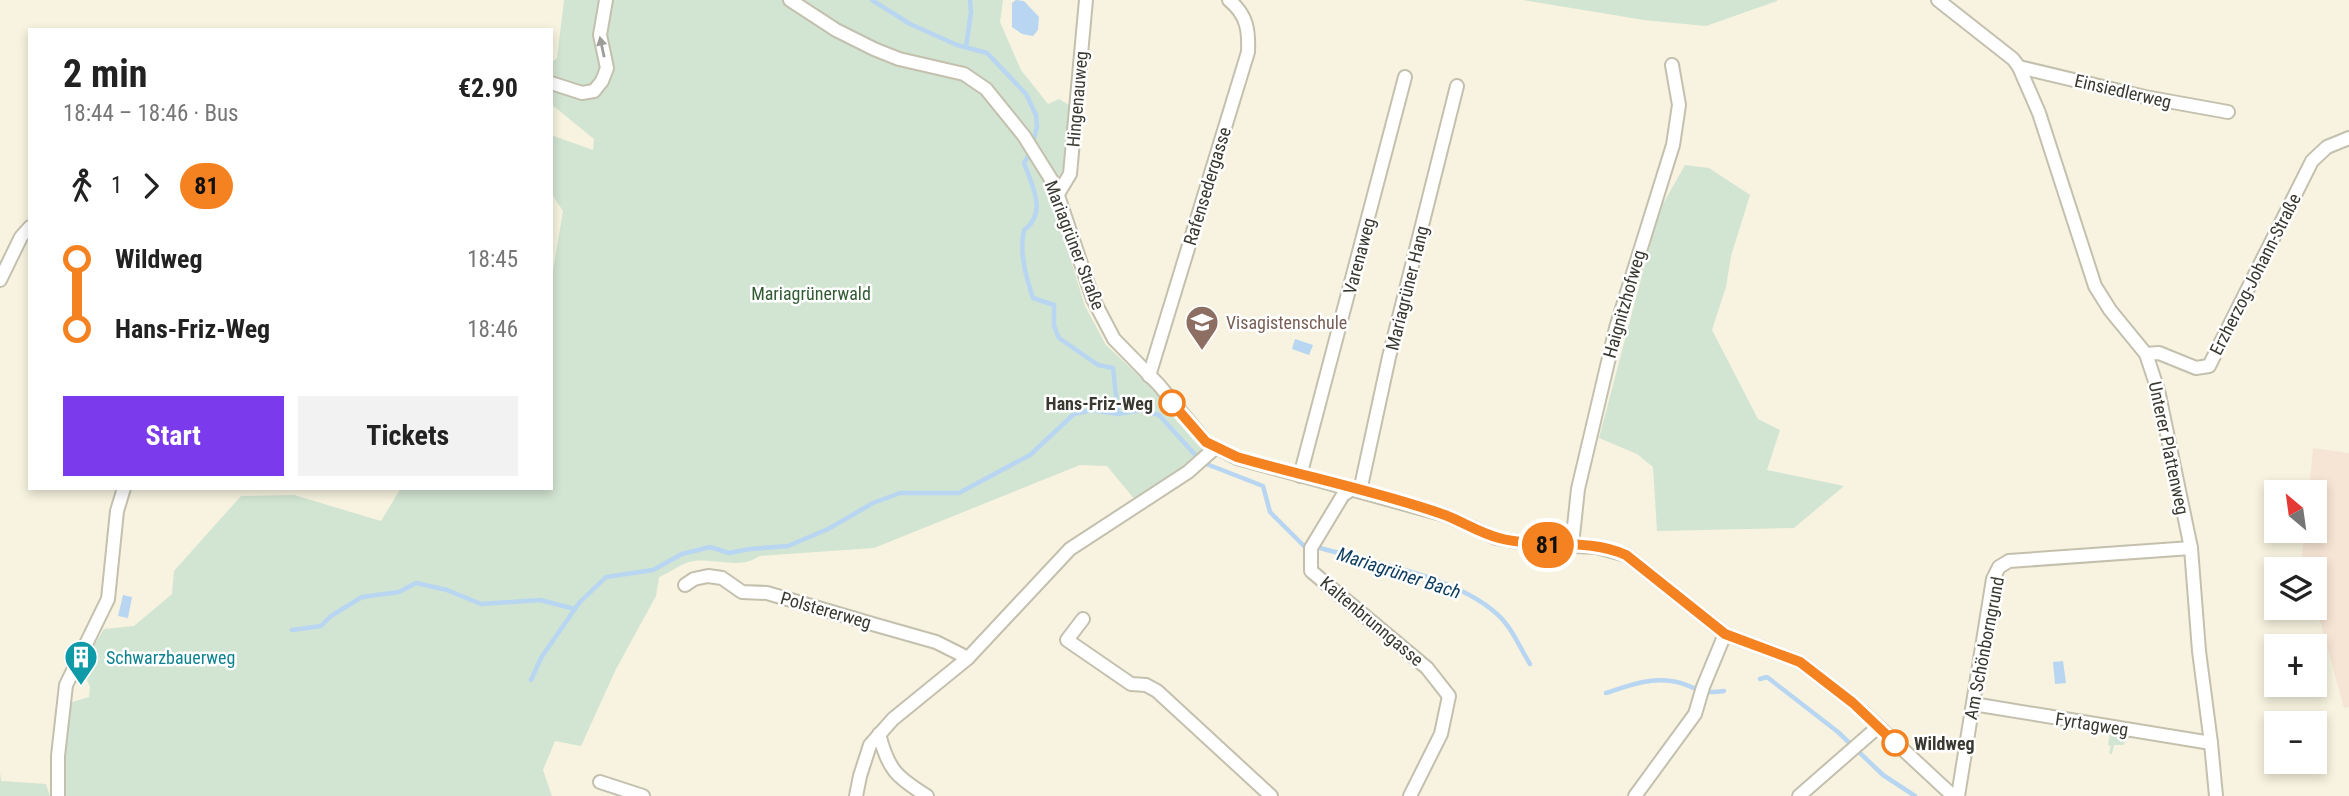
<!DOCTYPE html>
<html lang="en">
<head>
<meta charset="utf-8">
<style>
  :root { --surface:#fff; --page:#f2f2f2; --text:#222; --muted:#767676; --accent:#7c3aed }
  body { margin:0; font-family:"Roboto Condensed",sans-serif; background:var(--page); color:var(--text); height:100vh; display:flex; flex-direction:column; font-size:26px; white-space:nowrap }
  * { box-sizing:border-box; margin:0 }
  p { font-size:23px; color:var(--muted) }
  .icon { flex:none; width:38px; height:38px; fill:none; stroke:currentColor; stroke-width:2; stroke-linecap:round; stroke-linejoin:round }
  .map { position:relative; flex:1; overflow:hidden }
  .details { position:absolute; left:28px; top:28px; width:525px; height:462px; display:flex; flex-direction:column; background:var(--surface); border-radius:0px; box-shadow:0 4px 10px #0003 }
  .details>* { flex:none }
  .badge { padding:0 14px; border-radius:23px; font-size:24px; line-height:46px }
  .needle { width:46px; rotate:331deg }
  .controls { position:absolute; left:2264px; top:480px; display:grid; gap:14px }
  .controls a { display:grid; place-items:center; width:63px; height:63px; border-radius:0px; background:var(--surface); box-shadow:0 4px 10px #0003; font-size:35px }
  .map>.badge { position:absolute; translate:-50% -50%; box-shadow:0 0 0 4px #fff }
  .legs { display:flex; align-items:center; gap:10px; height:77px; padding:0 35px; font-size:23px }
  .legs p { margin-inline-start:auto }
  .headline { display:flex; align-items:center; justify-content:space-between; height:119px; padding:0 35px }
  h1 { font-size:38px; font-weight:700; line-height:52px }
  .cta { display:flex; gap:14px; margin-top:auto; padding:14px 35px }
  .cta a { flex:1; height:80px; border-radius:0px; background:var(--accent); color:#fff; font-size:28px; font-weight:700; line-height:80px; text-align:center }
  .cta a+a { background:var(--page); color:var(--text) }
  ul { padding:0 35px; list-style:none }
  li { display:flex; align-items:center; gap:24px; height:70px; font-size:26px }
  li i { display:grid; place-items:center; width:10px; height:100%; margin:0 9px; background:currentColor }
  li i::after { content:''; width:18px; height:18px; margin:-9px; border:5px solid; border-radius:50%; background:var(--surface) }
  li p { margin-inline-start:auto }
  li:first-child i { background:linear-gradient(#0000 50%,currentColor 0) }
  li:last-child i { background:linear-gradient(currentColor 50%,#0000 0) }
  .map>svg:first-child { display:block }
</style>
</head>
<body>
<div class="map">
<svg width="2349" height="796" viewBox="0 0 2349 796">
  <rect width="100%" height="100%" fill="#f7f3e0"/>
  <path fill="#f6e5d4" d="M2313,448L2349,453V707L2344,708L2315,602V569H2306L2302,554L2305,530H2315V492H2309Z"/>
  <g fill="#d2e4d2">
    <path d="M564,0H1003L1000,22L1021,70L1048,104L1059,99L1072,107L1065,162L1052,200L1085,306L1106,345L1152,388L1205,450L1136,501L1107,466L1080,465L874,548L760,556C737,571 715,556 689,562C679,565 669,573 659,577L656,596L616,669L581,746L555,741L543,770L552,796H61L62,749L69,703L89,697L90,687L87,680H73L104,629L134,626L172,594L174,571L241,496L294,495L381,521L401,488H551V283L563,211L551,193V135L593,150L594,139L551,104V63L557,58Z"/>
    <path d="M1523,0H1777V1L1706,26L1644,20Z"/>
    <path d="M1685,165L1709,168L1750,195L1731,256L1726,287L1712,330L1758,419L1780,430L1767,470L1844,486L1794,528L1657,531L1653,467L1637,454L1599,438L1659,211Z"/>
    <path d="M2110,733L2130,737L2123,745H2114L2112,754L2109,753L2111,746L2108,745Z"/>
    <path d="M0,772L1,781L46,784L50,796H0Z"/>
  </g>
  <g fill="#b8d6f1">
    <path d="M1016,0L1024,1L1039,17L1038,30L1033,36L1022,34L1012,27V3Z"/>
    <path d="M1295,339L1313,345L1309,355L1292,349Z"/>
    <path d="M123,595L132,597L128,618L118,616Z"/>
    <path d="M2063,661L2066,683L2055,684L2053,662Z"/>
  </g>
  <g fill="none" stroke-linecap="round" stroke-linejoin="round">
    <g stroke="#b8d6f1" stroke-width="4.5">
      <path d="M872,0L910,24L957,45L987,53L1026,94L1036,115L1037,127L1033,142"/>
      <path d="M966,47L971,12L970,0"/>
      <path d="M1031,151L1024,163C1032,185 1048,213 1024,230C1019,252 1026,277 1033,298L1054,305V326L1059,338L1098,365L1113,368L1118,414"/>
      <path d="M1320,548C1372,562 1457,577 1497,614C1511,626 1520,648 1530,664"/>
      <path d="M292,630L321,626L331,616L362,597L399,592L416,583L447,590L481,604L540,600L575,609"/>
      <path d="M1760,679L1767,677L1838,732L1883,775L1915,796"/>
      <path d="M531,680L541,658L579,603L606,577L653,570L682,554L710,547L729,553L750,549L788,546L828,529L873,503L900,493H959L1030,455L1074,414L1092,410L1118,414L1141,410L1159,415L1198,458L1209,465L1263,486L1270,512L1304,546"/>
      <path d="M1606,693C1628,686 1647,678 1671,681C1693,683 1695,696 1724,691"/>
    </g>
    <defs>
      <g id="minor">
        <path d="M790,0L836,30L874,49L899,59L964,74L986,89L1024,136L1054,184L1093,299L1114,339L1159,385L1206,442L1237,458L1445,515L1496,538L1529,544L1597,547L1626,555L1725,634L1800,662L1853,703L1953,796"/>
        <path d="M1938,0L2013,59L2019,67L2039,113L2095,286L2110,310L2146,354L2158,390L2191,548L2199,651L2211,743L2216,796"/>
        <path d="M2019,67L2145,97L2228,112"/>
        <path d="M551,83L582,93L594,91L602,81L607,68L600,35L606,0"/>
        <path d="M1058,194L1070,174L1086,0"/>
        <path d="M0,280L21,237L30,227"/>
        <path d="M2146,354L2159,353L2196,368L2209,366L2312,161L2327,147L2349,138"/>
        <path d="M1149,376L1248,52C1249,30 1247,15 1229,0"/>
        <path d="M1300,476L1405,77"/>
        <path d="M1352,489L1343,495L1311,548V571L1427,668L1449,696L1441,734L1410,796"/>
        <path d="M1360,491L1389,357L1457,86"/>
        <path d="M1572,545L1578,489L1616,328L1673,145L1679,105L1672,65"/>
        <path d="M685,585L694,579L708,576L722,578L742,592L767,593L876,625L936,642L968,658"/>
        <path d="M1083,619L1067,640L1131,684L1146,685L1157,691L1271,796"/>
        <path d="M1973,704L2211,743"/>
        <path d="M879,734C888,769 896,777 927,796"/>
        <path d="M600,782L643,796"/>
        <path d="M58,796V756L66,685L108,599L117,511L124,488"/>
        <path d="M856,796L860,776L870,745L893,719L968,658L1070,549L1188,472L1215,448"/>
        <path d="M1635,796L1695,714L1703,687L1725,634"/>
        <path d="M1799,796L1878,727"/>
        <path d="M1958,796L1993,579L1999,567L2009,561L2191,548"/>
      </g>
    </defs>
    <use href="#minor" stroke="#c4c0ae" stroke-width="16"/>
    <use href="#minor" stroke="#fff" stroke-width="12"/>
  </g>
  <defs><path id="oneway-solid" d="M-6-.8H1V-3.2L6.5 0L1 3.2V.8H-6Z" transform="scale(1.75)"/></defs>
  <use fill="#9c9c98" href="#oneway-solid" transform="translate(602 47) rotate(-102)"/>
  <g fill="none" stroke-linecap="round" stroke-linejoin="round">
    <defs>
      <path id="line-1" d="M1172,403L1206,442L1237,457C1306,477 1377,491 1445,515C1463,522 1480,533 1499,538C1540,549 1587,537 1626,555L1725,634L1800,662L1853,703L1895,743"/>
    </defs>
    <use href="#line-1" stroke="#fff" stroke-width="16"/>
    <use href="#line-1" stroke="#f58220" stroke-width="10"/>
  </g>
  <defs>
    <symbol id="school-pin" viewBox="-11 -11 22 30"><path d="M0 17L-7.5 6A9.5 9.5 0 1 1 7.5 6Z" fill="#8d6e63" stroke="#fff"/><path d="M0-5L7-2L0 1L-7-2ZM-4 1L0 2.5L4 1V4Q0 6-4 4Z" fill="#fff"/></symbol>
    <symbol id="building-pin" viewBox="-11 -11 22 30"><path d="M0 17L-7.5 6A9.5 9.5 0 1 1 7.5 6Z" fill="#0f9aa8" stroke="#fff"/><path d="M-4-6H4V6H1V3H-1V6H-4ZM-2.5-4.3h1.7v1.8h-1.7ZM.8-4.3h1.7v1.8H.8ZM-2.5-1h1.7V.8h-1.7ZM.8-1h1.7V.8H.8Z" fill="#fff"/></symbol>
  </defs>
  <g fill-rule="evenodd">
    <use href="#school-pin" x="1183" y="303" width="38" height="52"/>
    <use href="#building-pin" x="62" y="638" width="38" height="52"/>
  </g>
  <g fill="#fff" stroke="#f58220" stroke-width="3.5">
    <circle cx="1172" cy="403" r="12"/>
    <circle cx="1895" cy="743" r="12"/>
  </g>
  <g text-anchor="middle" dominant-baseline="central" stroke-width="5" stroke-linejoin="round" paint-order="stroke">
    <g font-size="18" fill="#393831" stroke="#fff">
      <text transform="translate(2123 91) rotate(13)">Einsiedlerweg</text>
      <text transform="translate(1077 99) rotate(-85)">Hingenauweg</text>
      <text transform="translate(1207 186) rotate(-73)">Rafensedergasse</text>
      <text transform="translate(1075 245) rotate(69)">Mariagrüner Straße</text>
      <text transform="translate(1359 256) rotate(-75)">Varenaweg</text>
      <text transform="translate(2255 274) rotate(-63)">Erzherzog-Johann-Straße</text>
      <text transform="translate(1407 288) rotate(-76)">Mariagrüner Hang</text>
      <text transform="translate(1624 304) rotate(-74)">Haignitzhofweg</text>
      <text transform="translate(2169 448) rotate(78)">Unterer Plattenweg</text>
      <text transform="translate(826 610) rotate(16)">Polstererweg</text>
      <text transform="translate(1372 621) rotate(40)">Kaltenbrunngasse</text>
      <text transform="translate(1984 648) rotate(-79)">Am Schönborngrund</text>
      <text transform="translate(2092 724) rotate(9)">Fyrtagweg</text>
    </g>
    <g font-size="18" fill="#325b34" stroke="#fff">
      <text x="811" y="293">Mariagrünerwald</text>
    </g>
    <g font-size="18" fill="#785e54" stroke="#fff" text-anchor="start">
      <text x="1226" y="322">Visagistenschule</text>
    </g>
    <g font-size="18" font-weight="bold" fill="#393831" stroke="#fff" text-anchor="end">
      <text x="1153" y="403">Hans-Friz-Weg</text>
      <text x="1914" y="743" text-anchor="start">Wildweg</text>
    </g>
    <g font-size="18" fill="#0d838f" stroke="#fff" text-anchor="start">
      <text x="106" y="657">Schwarzbauerweg</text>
    </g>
    <g font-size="19" font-style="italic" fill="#0c3c5f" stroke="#fff">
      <text transform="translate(1399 573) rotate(18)">Mariagrüner Bach</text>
    </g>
  </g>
</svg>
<div class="controls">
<a><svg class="needle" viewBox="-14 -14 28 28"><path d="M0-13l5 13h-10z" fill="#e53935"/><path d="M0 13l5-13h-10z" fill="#767676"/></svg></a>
<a><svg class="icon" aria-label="layers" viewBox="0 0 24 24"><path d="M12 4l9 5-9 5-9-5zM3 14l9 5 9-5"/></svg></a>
<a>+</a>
<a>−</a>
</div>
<b class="badge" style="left:1548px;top:545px;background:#f58220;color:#111">81</b>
<section class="details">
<div class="headline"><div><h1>2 min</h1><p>18:44 – 18:46 · Bus</p></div><b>€2.90</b></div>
<div class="legs"><svg class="icon" aria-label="walk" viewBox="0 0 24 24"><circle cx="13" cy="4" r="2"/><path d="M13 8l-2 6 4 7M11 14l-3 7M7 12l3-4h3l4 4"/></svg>1<svg class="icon" aria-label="forward" viewBox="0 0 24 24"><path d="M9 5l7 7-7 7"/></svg><b class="badge" style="background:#f58220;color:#111">81</b></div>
<ul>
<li><i style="color:#f58220"></i><b>Wildweg</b><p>18:45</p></li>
<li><i style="color:#f58220"></i><b>Hans-Friz-Weg</b><p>18:46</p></li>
</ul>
<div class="cta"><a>Start</a><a>Tickets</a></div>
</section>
</div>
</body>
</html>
